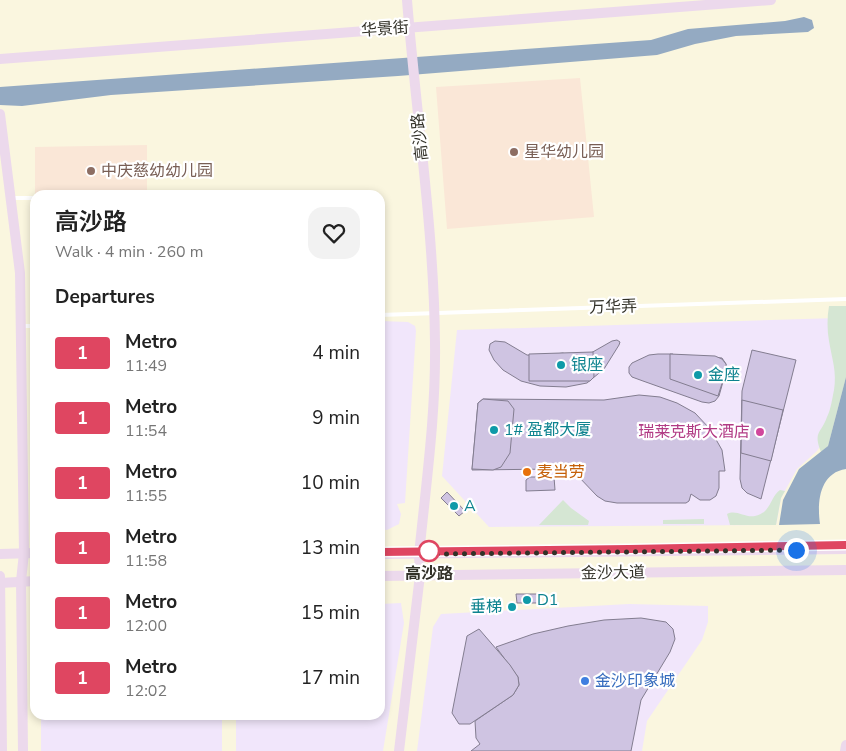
<!DOCTYPE html>
<html lang="en">
<head>
<meta charset="utf-8">
<style>
  :root { --surface:#fff; --page:#f2f2f2; --text:#222; --muted:#767676 }
  body { margin:0; font-family:"Nunito Sans","Noto Sans SC",sans-serif; background:var(--page); color:var(--text); height:100vh; display:flex; flex-direction:column; font-size:19px; white-space:nowrap }
  * { box-sizing:border-box; margin:0 }
  p { font-size:16px; color:var(--muted) }
  .icon { flex:none; width:28px; height:28px; fill:none; stroke:currentColor; stroke-width:2; stroke-linecap:round; stroke-linejoin:round }
  .map { position:relative; flex:1; overflow:hidden }
  .details { position:absolute; left:30px; top:190px; width:355px; height:530px; display:flex; flex-direction:column; background:var(--surface); border-radius:15px; box-shadow:0 2px 8px #0003 }
  .details>* { flex:none }
  .badge { padding:0 10px; border-radius:4px; font-size:18px; line-height:32px }
  .you { position:absolute; width:25px; height:25px; margin:-12px; border:4px solid #fff; border-radius:50%; background:#1a73e8; box-shadow:0 0 0 8px #1a73e833 }
  .map>.badge { position:absolute; translate:-50% -50%; box-shadow:0 0 0 2px #fff }
  h2 { padding:0 25px; font-size:19px; line-height:45px }
  .round { display:grid; place-items:center; flex:none; width:52px; height:52px; border-radius:15px; background:var(--page) }
  .head { display:flex; align-items:center; justify-content:space-between; height:85px; padding:0 25px }
  h1 { font-size:24px; font-weight:600; line-height:38px }
  ul { padding:0; list-style:none }
  li { display:flex; align-items:center; gap:15px; height:65px; padding:0 25px }
  li div { flex:1 }
  li b { display:block; font-size:19px }
  li em { font-style:normal }
  li .badge { min-width:55px; font-weight:700; text-align:center }
  .map>svg:first-child { display:block }
</style>
</head>
<body>
<div class="map">
<svg width="846" height="751" viewBox="0 0 846 751">
  <rect width="100%" height="100%" fill="#faf6df"/>
  <g fill="#f1e6fb">
    <path d="M837,318L845,344L826,437L817,451L797,469L781,498L776,525L489,527L442,476L457,330Z"/>
    <path d="M380,321L408,322L415,326L416,331L405,503L397,504L401,514L399,524L387,530L380,529Z"/>
    <path d="M401,603L404,623L383,751H236V715H380V604Z"/>
    <path d="M629,604L708,606V622L702,640L647,721L642,751H417L433,627L441,614Z"/>
    <rect x="41" y="715" width="181" height="36"/>
  </g>
  <g fill="#fae7d7">
    <path d="M580,78L594,217L447,229L436,87Z"/>
    <path d="M147,145V195H35V147Z"/>
  </g>
  <g fill="#d5e6d3">
    <path d="M829,306H846V377L828,446L821,452C813,431 821,434 827,417C831,409 832,399 834,390C837,372 832,359 829,341C827,330 827,317 829,306Z"/>
    <path d="M780,490L785,491L781,498L776,525H730L727,514C736,509 745,518 755,516C771,513 770,497 780,490Z"/>
    <path d="M563,500L571,508L589,521L588,525H539Z"/>
    <path d="M704,519V524H663V520Z"/>
  </g>
  <g fill="#94aac2">
    <path d="M804,17L812,20L814,28L808,32L736,36L695,44L657,55L398,76L111,95L22,106L0,105V87L651,40L688,29L785,21Z"/>
    <path d="M846,377V469C819,473 817,503 820,524L779,525L783,500L799,469L828,446Z"/>
  </g>
  <g fill="#cfc4e2" stroke="#837d90">
    <path d="M617,340L620,342L619,345L604,369L587,383L566,387L540,386L521,381L503,370L494,360L489,350L490,344L495,341L505,342L527,355L541,356L563,353L571,357H584L612,341Z"/>
    <path d="M752,350L796,360L761,499L747,493L742,488L740,479L742,391Z"/>
    <path d="M593,352L594,377L590,381H529V354Z"/>
    <path d="M658,354H673V359L707,360V357L722,358L726,364V371L719,396L715,401L709,403L702,402L643,381L632,377L629,373V367L632,363L649,355Z"/>
    <path d="M670,354L715,356L722,359L726,364V371L718,396L670,379Z"/>
    <path d="M639,395L660,397L677,403L695,413L710,429L722,450L725,471H719V488L716,496L710,500H700L691,494L689,501L686,503H617L605,501L597,496L577,475L570,471L556,469L472,470L478,403L483,399L604,400Z"/>
    <path d="M483,399L508,401L514,409L510,453L501,467L493,470L472,469L478,403Z"/>
    <path d="M742,400L783,410L771,461L741,453Z"/>
    <path d="M530,477H554L555,490L526,491V480Z"/>
    <path d="M447,492L465,511L459,516L441,498Z"/>
    <path d="M516,594H537L538,603H517Z"/>
    <rect x="509" y="603" width="7" height="6"/>
    <path d="M641,618L666,622L673,629L675,639L670,652L641,700L631,751H471L480,744L476,738L475,721L513,695L519,685L518,677L496,647L533,634L568,626L604,620Z"/>
    <path d="M479,629L510,665L518,677L519,685L513,695L470,724H459L452,713L467,636Z"/>
  </g>
  <g fill="none" stroke-linecap="round" stroke-linejoin="round">
    <g stroke="#fff" stroke-width="4">
      <path d="M13,198H35"/>
      <path d="M380,315L846,299"/>
      <path d="M22,326H35"/>
    </g>
    <g stroke="#ecd9ec" stroke-width="10">
      <path d="M0,59L771,0"/>
      <path d="M0,114L20,273L24,553L21,581L23,751"/>
      <path d="M0,554L35,553"/>
      <path d="M380,554L846,549"/>
      <path d="M0,576L2,751"/>
      <path d="M380,576L846,570"/>
      <path d="M0,583L35,581"/>
      <path d="M399,751L420,575L419,555C426,484 436,414 435,343C434,229 416,114 407,0"/>
      <path d="M845,751L846,745"/>
    </g>
  </g>
  <g fill="none" stroke-linecap="round" stroke-linejoin="round">
    <defs>
      <path id="line" d="M380,552L629,549L846,545"/>
    </defs>
    <use href="#line" stroke="#fff" stroke-width="11"/>
    <use href="#line" stroke="#df4661" stroke-width="8"/>
    <path stroke="#323128" stroke-width="5" stroke-dasharray="0 9" d="M429,551L438,554L796,550"/>
  </g>
  <g fill="#8d6e63" stroke="#fff" stroke-width="2">
    <circle cx="514" cy="152" r="5"/>
    <circle cx="91" cy="171" r="5"/>
  </g>
  <g fill="#0f9aa8" stroke="#fff" stroke-width="2">
    <circle cx="561" cy="365" r="5"/>
    <circle cx="698" cy="375" r="5"/>
    <circle cx="494" cy="430" r="5"/>
    <circle cx="454" cy="506" r="5"/>
    <circle cx="527" cy="600" r="5"/>
    <circle cx="512" cy="607" r="5"/>
  </g>
  <circle fill="#d1479c" stroke="#fff" stroke-width="2" cx="760" cy="432" r="5"/>
  <circle fill="#e8710a" stroke="#fff" stroke-width="2" cx="527" cy="472" r="5"/>
  <circle fill="#fff" stroke="#df4661" stroke-width="2.5" cx="429" cy="551" r="10"/>
  <circle fill="#3f7fe0" stroke="#fff" stroke-width="2" cx="585" cy="681" r="5"/>
  <g text-anchor="middle" dominant-baseline="central" stroke-width="4.5" stroke-linejoin="round" paint-order="stroke">
    <g font-size="16" fill="#323128" stroke="#fff">
      <text transform="translate(385 29) rotate(-4)">华景街</text>
      <text transform="translate(420 137) rotate(-96)">高沙路</text>
      <text transform="translate(613 307) rotate(-2)">万华弄</text>
      <text transform="translate(613 573) rotate(-1)">金沙大道</text>
    </g>
    <g font-size="16" fill="#785e54" stroke="#fff" text-anchor="start">
      <text x="524" y="152">星华幼儿园</text>
      <text x="101" y="171">中庆慈幼幼儿园</text>
    </g>
    <g font-size="16" fill="#0d838f" stroke="#fff" text-anchor="start">
      <text x="571" y="365">银座</text>
      <text x="708" y="375">金座</text>
      <text x="504" y="430">1# 盈都大厦</text>
      <text x="464" y="506">A</text>
      <text x="537" y="600">D1</text>
      <text x="502" y="607" text-anchor="end">垂梯</text>
    </g>
    <g font-size="16" fill="#b23c85" stroke="#fff" text-anchor="end">
      <text x="750" y="432">瑞莱克斯大酒店</text>
    </g>
    <g font-size="16" fill="#c56008" stroke="#fff" text-anchor="start">
      <text x="537" y="472">麦当劳</text>
    </g>
    <g font-size="16" font-weight="bold" fill="#323128" stroke="#fff">
      <text x="429" y="574">高沙路</text>
    </g>
    <g font-size="16" fill="#366cbe" stroke="#fff" text-anchor="start">
      <text x="595" y="681">金沙印象城</text>
    </g>
  </g>
</svg>
<div class="you" style="left:796px;top:550px"></div>
<section class="details">
<div class="head"><div><h1>高沙路</h1><p>Walk · 4 min · 260 m</p></div><a class="round"><svg class="icon" aria-label="heart" viewBox="0 0 24 24"><path d="M12 20l-8-8c-3-5 5-10 8-4 3-6 11-1 8 4z"/></svg></a></div>
<h2>Departures</h2>
<ul>
<li><span class="badge" style="background:#df4661;color:#fff">1</span><div><b>Metro</b><p>11:49</p></div><em>4 min</em></li>
<li><span class="badge" style="background:#df4661;color:#fff">1</span><div><b>Metro</b><p>11:54</p></div><em>9 min</em></li>
<li><span class="badge" style="background:#df4661;color:#fff">1</span><div><b>Metro</b><p>11:55</p></div><em>10 min</em></li>
<li><span class="badge" style="background:#df4661;color:#fff">1</span><div><b>Metro</b><p>11:58</p></div><em>13 min</em></li>
<li><span class="badge" style="background:#df4661;color:#fff">1</span><div><b>Metro</b><p>12:00</p></div><em>15 min</em></li>
<li><span class="badge" style="background:#df4661;color:#fff">1</span><div><b>Metro</b><p>12:02</p></div><em>17 min</em></li>
</ul>
</section>
</div>
</body>
</html>
